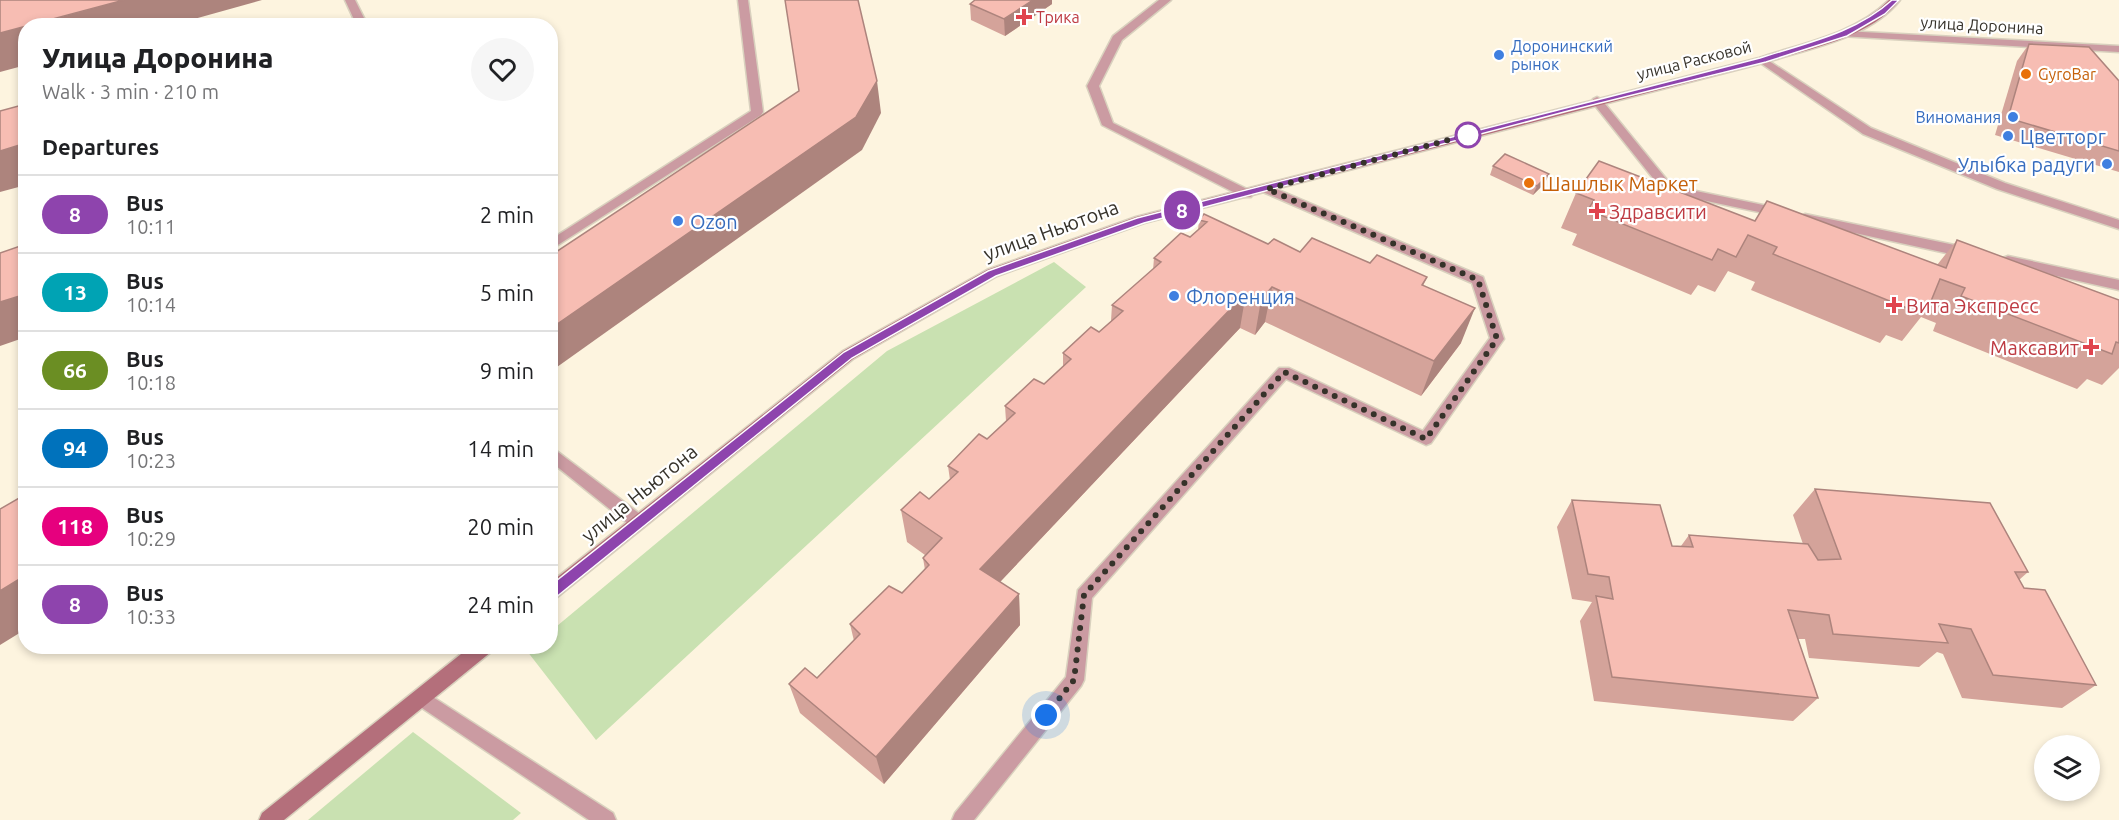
<!DOCTYPE html>
<html lang="en">
<head>
<meta charset="utf-8">
<style>
  :root { --surface:#fff; --page:#f6f6f6; --text:#202124; --muted:#757577; --line:#e0e0e0 }
  body { margin:0; font-family:Ubuntu,sans-serif; background:var(--page); color:var(--text); height:100vh; display:flex; flex-direction:column; font-size:22px; white-space:nowrap }
  * { box-sizing:border-box; margin:0 }
  p { font-size:20px; color:var(--muted) }
  .icon { flex:none; width:33px; height:33px; fill:none; stroke:currentColor; stroke-width:2; stroke-linecap:round; stroke-linejoin:round }
  .map { position:relative; flex:1; overflow:hidden }
  .details { position:absolute; left:18px; top:18px; width:540px; height:636px; display:flex; flex-direction:column; background:var(--surface); border-radius:24px; box-shadow:0 3px 9px #0003 }
  .details>* { flex:none }
  .badge { padding:0 12px; border-radius:20px; font-size:21px; line-height:39px }
  .controls { position:absolute; left:2034px; top:735px; display:grid; gap:12px }
  .controls a { display:grid; place-items:center; width:66px; height:66px; border-radius:50%; background:var(--surface); box-shadow:0 3px 9px #0003; font-size:30px }
  .you { position:absolute; width:30px; height:30px; margin:-15px; border:4px solid #fff; border-radius:50%; background:#1a73e8; box-shadow:0 0 0 9px #1a73e833 }
  .map>.badge { position:absolute; translate:-50% -50%; box-shadow:0 0 0 3px #fff }
  h2 { padding:0 24px; font-size:22px; line-height:54px }
  .round { display:grid; place-items:center; flex:none; width:63px; height:63px; border-radius:32px; background:var(--page) }
  .head { display:flex; align-items:center; justify-content:space-between; height:102px; padding:0 24px }
  h1 { font-size:28px; font-weight:800; line-height:45px }
  ul { padding:0; list-style:none }
  li { display:flex; align-items:center; gap:18px; height:78px; padding:0 24px; border-top:2px solid var(--line) }
  li div { flex:1 }
  li b { display:block; font-size:22px }
  li em { font-style:normal }
  li .badge { min-width:66px; font-weight:700; text-align:center }
  .map>svg:first-child { display:block }
</style>
</head>
<body>
<div class="map">
<svg width="2119" height="820" viewBox="0 0 2119 820">
  <rect width="100%" height="100%" fill="#fdf4df"/>
  <g fill="#c9e1b1">
    <path d="M1054,262L1086,287L596,740L527,651L532,647L550,646L551,631L887,351Z"/>
    <path d="M413,732L521,813L513,820H308Z"/>
  </g>
  <g fill="none" stroke-linecap="round" stroke-linejoin="round">
    <defs>
      <g id="lane">
        <path d="M345,0H355L368,26H357Z"/>
        <path d="M738,0H748L763,112L761,115L550,250V240L751,111Z"/>
        <path d="M1597,97L1601,99L1672,186L1782,209L1788,213L1782,217L1664,192L1593,103V99Z"/>
        <path d="M1267,185L1483,277L1504,339L1431,443L1426,445L1286,379L1092,598L1084,680L1081,686L974,820H952L955,813L1066,677L1078,590L1279,368H1289L1423,431L1490,338L1472,283L1263,192L1261,189L1263,186Z"/>
        <path d="M1805,214L1969,248L1976,253L1969,258L1800,221L1799,218Z"/>
        <path d="M2008,256L2119,280V290L2003,264L2001,261L2003,258Z"/>
        <path d="M550,446L644,517L646,522L644,527L638,529L632,527L550,461Z"/>
        <path d="M422,690L613,813L616,820H589L416,704L413,698L416,692Z"/>
      </g>
      <g id="street">
        <path d="M1159,0H1171L1122,40L1099,86L1113,123L1251,191L1253,194L1251,197H1243L1102,125L1087,86L1113,36Z"/>
        <path d="M1844,31L2119,46V52L1840,36L1839,34Z"/>
        <path d="M1763,57L1871,128L2005,183L2119,220V229L1997,189L1863,134L1759,62L1757,60Z"/>
      </g>
      <g id="secondary">
        <path d="M1889,0H1900C1870,38 1811,48 1767,62L1144,223L997,276L853,359L556,598L550,600V583L843,351L987,270L1136,217L1759,58C1803,43 1855,34 1889,0Z"/>
        <path d="M471,646H494L491,652L284,820H259L262,813Z"/>
      </g>
    </defs>
    <use href="#lane" stroke="#d9d1be" stroke-width="3"/>
    <use href="#street" stroke="#d9d1be" stroke-width="3"/>
    <use href="#secondary" stroke="#d9d1be" stroke-width="3"/>
    <use href="#lane" fill="#cb9ba2" fill-rule="evenodd"/>
    <use href="#street" fill="#cb9ba2" fill-rule="evenodd"/>
    <use href="#secondary" fill="#b46f7b" fill-rule="evenodd"/>
  </g>
  <g fill="#d4a39a">
    <path d="M970,4H1052L1005,36L971,20Z"/>
    <path d="M2029,44L2119,81V172L1995,135L2017,61Z"/>
    <path d="M1493,166L1549,174L1545,183L1533,195L1490,175Z"/>
    <path d="M1576,193L1755,221L1937,265L1957,240L2119,300V368L2102,385L2087,379L2077,389L1933,331L1936,323L1921,317L1902,341L1886,335L1880,343L1751,290L1755,282L1728,271L1715,292L1698,285L1691,295L1572,245L1577,234L1561,228Z"/>
    <path d="M1199,220L1268,244L1300,252L1370,263L1427,277L1423,286L1461,343L1421,396L1265,322L1255,335L1240,328L1000,582L1019,594L1020,625L884,784L800,713L789,684L817,678L854,641L850,624L902,593L925,570L923,558L925,555L907,542L901,510L929,499L950,480L948,466L987,439L1006,421L1005,406L1044,384L1063,367V353L1099,332L1111,321L1112,305L1153,270L1154,258L1190,237L1198,230Z"/>
    <path d="M1815,489L2028,572L2019,580L2024,588L2096,685L2062,708L1962,698L1943,654L1937,652L1919,667L1809,658L1805,639H1798L1818,698L1793,721L1594,701L1580,621L1592,602L1572,599L1557,527L1572,500L1672,546H1681L1689,535L1803,544L1793,515Z"/>
  </g>
  <g fill="#ad847d">
    <path d="M124,0H262L169,26H27Z"/>
    <path d="M1033,0H1052V4L1005,36L1004,19Z"/>
    <path d="M26,26V65L0,72V33Z"/>
    <path d="M877,81L881,113L862,150L550,372V329Z"/>
    <path d="M26,143V185L0,192V151Z"/>
    <path d="M1549,174L1545,183L1533,195L1537,186Z"/>
    <path d="M1272,287L1265,322L1255,335L1261,300Z"/>
    <path d="M1246,293L1240,328L983,600L980,569Z"/>
    <path d="M26,294V337L0,346V302Z"/>
    <path d="M1475,308L1461,343L1421,396L1434,361Z"/>
    <path d="M26,575V629L0,645V591Z"/>
    <path d="M1019,594L1020,625L884,784L876,757Z"/>
  </g>
  <g fill="#f7bdb3" stroke="#ad847d" stroke-width="1.5">
    <path d="M0,0H124L0,33Z"/>
    <path d="M785,0H858L877,81L856,117L550,329V256L799,91Z"/>
    <path d="M975,0H1033L1004,19L970,4Z"/>
    <path d="M2029,44L2089,47L2119,81V151L2008,118Z"/>
    <path d="M26,104V143L0,151V111Z"/>
    <path d="M1505,154L1549,174L1537,186L1493,166Z"/>
    <path d="M1599,161L1755,221L1767,201L1946,268L1957,240L2119,300V343L2116,342L2112,354L1961,296L1965,288L1940,279L1929,306L1910,299L1907,308L1773,254L1777,247L1748,235L1736,257L1718,249L1712,260L1588,210L1594,200L1576,193Z"/>
    <path d="M1204,214L1268,244L1274,239L1300,252L1312,238L1370,263L1377,255L1427,277L1422,285L1475,308L1434,361L1272,287L1261,300L1246,293L980,569L1019,594L876,757L789,684L805,668L817,678L860,634L850,624L889,586L902,593L929,565L923,558L942,538L901,510L920,492L929,499L958,472L948,466L979,434L987,439L1015,413L1005,406L1034,379L1044,384L1071,359L1063,353L1091,327L1099,332L1123,311L1112,305L1161,262L1154,258L1181,233L1190,237L1207,222L1199,220Z"/>
    <path d="M26,244V294L0,302V253Z"/>
    <path d="M1815,489L1990,503L2028,572H2015L2024,588L2045,590L2096,685L1993,675L1971,629L1939,624L1948,643L1833,634L1829,615L1788,610L1818,698L1612,677L1596,596L1613,599L1609,577L1588,574L1572,500L1660,505L1672,546L1693,547L1689,535L1808,544L1818,560L1841,559Z"/>
    <path d="M26,494V575L0,591V509Z"/>
  </g>
  <path fill="#8e44ad" stroke="#fff" stroke-width="1.5" d="M1892,0H1899L1885,14L1847,36L1766,62L1568,111L1144,223L996,276L852,358L555,598L550,599L544,593L546,589L844,352L988,271L1137,218L1760,58C1806,43 1856,33 1892,0Z"/>
  <g fill="none" stroke-linecap="round" stroke-linejoin="round">
    <path stroke="#36322a" stroke-width="6" stroke-dasharray="0 10.8" d="M1046,715L1074,680L1084,595L1284,372L1426,439L1497,339L1478,280L1267,189L1478,132L1468,135"/>
  </g>
  <g fill="#e0444e" stroke="#fff" stroke-width="2">
    <path d="M1021 8h6v6h6v6h-6v6h-6v-6h-6v-6h6z"/>
    <path d="M1594 202h6v6h6v6h-6v6h-6v-6h-6v-6h6z"/>
    <path d="M1891 296h6v6h6v6h-6v6h-6v-6h-6v-6h6z"/>
    <path d="M2088 338h6v6h6v6h-6v6h-6v-6h-6v-6h6z"/>
  </g>
  <g fill="#3f7fe0" stroke="#fff" stroke-width="2">
    <circle cx="1499" cy="55" r="6"/>
    <circle cx="2013" cy="117" r="6"/>
    <circle cx="2008" cy="136" r="6"/>
    <circle cx="2107" cy="164" r="6"/>
    <circle cx="678" cy="221" r="6"/>
    <circle cx="1174" cy="296" r="6"/>
  </g>
  <g fill="#e8710a" stroke="#fff" stroke-width="2">
    <circle cx="2026" cy="74" r="6"/>
    <circle cx="1529" cy="183" r="6"/>
  </g>
  <circle fill="#fff" stroke="#8e44ad" stroke-width="3" cx="1468" cy="135" r="12"/>
  <g text-anchor="middle" dominant-baseline="central" stroke-width="4.5" stroke-linejoin="round" paint-order="stroke">
    <g font-size="16" fill="#be3a42" stroke="#fff" text-anchor="start">
      <text x="1036" y="17">Трика</text>
    </g>
    <g font-size="16" fill="#36322a" stroke="#fff">
      <text transform="translate(1982 25) rotate(3)">улица Доронина</text>
      <text transform="translate(1694 60) rotate(-14)">улица Расковой</text>
    </g>
    <g font-size="16" fill="#366cbe" stroke="#fff" text-anchor="start">
      <text x="1511" y="46">Доронинский<tspan x="1511" dy="18">рынок</tspan></text>
      <text x="2001" y="117" text-anchor="end">Виномания</text>
    </g>
    <g font-size="16" fill="#c56008" stroke="#fff" text-anchor="start">
      <text x="2038" y="74">GyroBar</text>
    </g>
    <g font-size="20" fill="#366cbe" stroke="#fff" text-anchor="start">
      <text x="2020" y="136">Цветторг</text>
      <text x="2095" y="164" text-anchor="end">Улыбка радуги</text>
      <text x="690" y="221">Ozon</text>
      <text x="1186" y="296">Флоренция</text>
    </g>
    <g font-size="20" fill="#c56008" stroke="#fff" text-anchor="start">
      <text x="1541" y="183">Шашлык Маркет</text>
    </g>
    <g font-size="20" fill="#be3a42" stroke="#fff" text-anchor="start">
      <text x="1609" y="211">Здравсити</text>
      <text x="1906" y="305">Вита Экспресс</text>
      <text x="2079" y="347" text-anchor="end">Максавит</text>
    </g>
    <g font-size="20" fill="#36322a" stroke="#fff">
      <text transform="translate(1051 230) rotate(-20)">улица Ньютона</text>
      <text transform="translate(639 493) rotate(-39)">улица Ньютона</text>
    </g>
  </g>
</svg>
<div class="controls">
<a><svg class="icon" aria-label="layers" viewBox="0 0 24 24"><path d="M12 4l9 5-9 5-9-5zM3 14l9 5 9-5"/></svg></a>
</div>
<div class="you" style="left:1046px;top:715px"></div>
<b class="badge" style="left:1182px;top:210px;background:#8e44ad;color:#fff">8</b>
<section class="details">
<div class="head"><div><h1>Улица Доронина</h1><p>Walk · 3 min · 210 m</p></div><a class="round"><svg class="icon" aria-label="heart" viewBox="0 0 24 24"><path d="M12 20l-8-8c-3-5 5-10 8-4 3-6 11-1 8 4z"/></svg></a></div>
<h2>Departures</h2>
<ul>
<li><span class="badge" style="background:#8e44ad;color:#fff">8</span><div><b>Bus</b><p>10:11</p></div><em>2 min</em></li>
<li><span class="badge" style="background:#00a3b4;color:#fff">13</span><div><b>Bus</b><p>10:14</p></div><em>5 min</em></li>
<li><span class="badge" style="background:#6b8e23;color:#fff">66</span><div><b>Bus</b><p>10:18</p></div><em>9 min</em></li>
<li><span class="badge" style="background:#0072bc;color:#fff">94</span><div><b>Bus</b><p>10:23</p></div><em>14 min</em></li>
<li><span class="badge" style="background:#e6007e;color:#fff">118</span><div><b>Bus</b><p>10:29</p></div><em>20 min</em></li>
<li><span class="badge" style="background:#8e44ad;color:#fff">8</span><div><b>Bus</b><p>10:33</p></div><em>24 min</em></li>
</ul>
</section>
</div>
</body>
</html>
